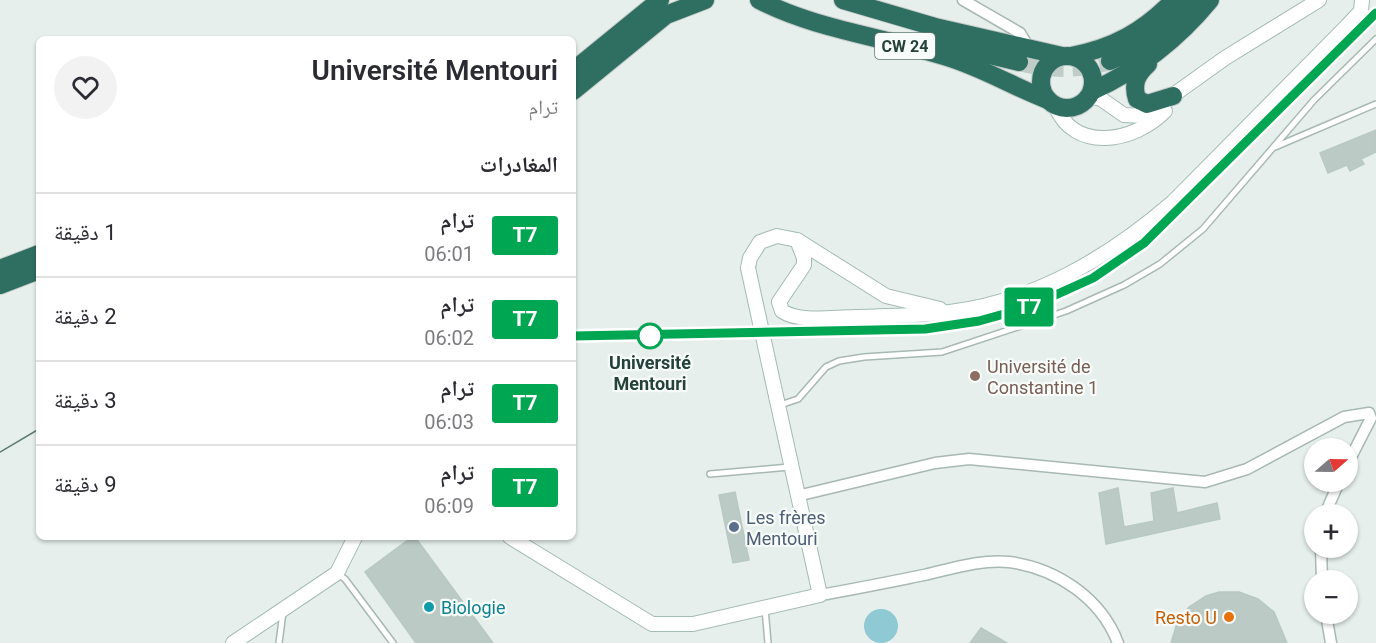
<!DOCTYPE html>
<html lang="ar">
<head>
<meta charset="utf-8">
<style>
  :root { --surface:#fff; --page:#f2f2f3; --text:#2b2b33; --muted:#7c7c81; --line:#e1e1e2 }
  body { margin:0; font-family:Roboto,"Noto Naskh Arabic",sans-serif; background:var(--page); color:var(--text); direction:rtl; height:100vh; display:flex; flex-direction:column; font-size:22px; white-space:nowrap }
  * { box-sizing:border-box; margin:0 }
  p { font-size:20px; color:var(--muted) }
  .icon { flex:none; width:33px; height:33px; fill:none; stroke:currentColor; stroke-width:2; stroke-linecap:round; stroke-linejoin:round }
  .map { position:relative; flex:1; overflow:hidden; direction:ltr }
  .panel { position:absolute; left:36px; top:36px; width:540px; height:504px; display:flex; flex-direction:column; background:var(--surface); border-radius:9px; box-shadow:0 2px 4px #0004; direction:rtl }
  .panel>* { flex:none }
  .badge { padding:0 12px; border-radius:4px; font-size:21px; line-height:39px }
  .needle { width:39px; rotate:70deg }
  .buttons { position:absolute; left:1304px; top:438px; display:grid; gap:12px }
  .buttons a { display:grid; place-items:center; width:54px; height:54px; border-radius:50%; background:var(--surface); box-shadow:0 2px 4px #0004; font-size:30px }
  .map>.badge { position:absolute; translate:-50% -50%; box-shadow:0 0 0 3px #fff }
  h2 { padding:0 18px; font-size:22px; line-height:54px }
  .round { display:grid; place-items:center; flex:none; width:63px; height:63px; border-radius:32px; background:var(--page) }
  .overview { display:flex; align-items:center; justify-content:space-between; height:102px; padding:0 18px }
  h1 { font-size:28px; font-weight:600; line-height:45px }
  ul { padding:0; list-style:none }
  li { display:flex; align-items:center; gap:18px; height:84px; padding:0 18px; border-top:2px solid var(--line) }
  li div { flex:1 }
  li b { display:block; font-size:22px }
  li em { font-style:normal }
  li .badge { min-width:66px; font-weight:700; text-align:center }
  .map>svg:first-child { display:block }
</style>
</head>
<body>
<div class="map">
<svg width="1376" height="643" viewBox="0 0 1376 643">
  <rect width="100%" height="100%" fill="#e6efeb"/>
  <circle fill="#8ec9d4" cx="881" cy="626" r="17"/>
  <g fill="#bbcac4" stroke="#b8c9c2" stroke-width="1.5">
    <path d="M1376,130V152L1361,159L1364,164L1350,171L1347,165L1328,173L1320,153Z"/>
    <path d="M1118,488L1124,527L1154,521L1151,493L1173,488L1177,513L1217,503L1220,519L1106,544L1099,493Z"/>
    <path d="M735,492L749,560L733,563L719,495Z"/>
    <path d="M412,537H415L493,643H416L365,572Z"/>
    <path d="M1219,592H1239L1258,599L1274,612L1287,643H1171L1177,623L1189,607L1206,596Z"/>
    <path d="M981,628L1007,643H970Z"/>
  </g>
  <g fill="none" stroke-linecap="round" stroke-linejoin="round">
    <path stroke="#bfccc8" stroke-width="18" stroke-dasharray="18 9" stroke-linecap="butt" d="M1019,62C1051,70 1078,70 1110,61"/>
    <defs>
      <g id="lane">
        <path d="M1275,147L1376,104"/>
        <path d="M780,405L798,399L826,367L839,361L864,357L942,352L1066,311L1124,285L1160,264L1203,229L1314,100L1376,39"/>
        <path d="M710,474L789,467"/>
        <path d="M338,574L345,579L393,643"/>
        <path d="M765,608L768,643"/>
        <path d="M279,643L283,612"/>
      </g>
      <g id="street">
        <path d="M963,0L1020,33L1029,48"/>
        <path d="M797,496L935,463L969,459L1205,482L1247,469L1344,417L1369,413L1371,418L1347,465"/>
        <path d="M1325,514L1339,482"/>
        <path d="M1321,548L1322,580"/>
        <path d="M820,595C855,589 889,582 924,575C951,569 981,559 1009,562C1056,568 1101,598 1118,643"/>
        <path d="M1326,614L1331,643"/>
      </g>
      <g id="secondary">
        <path d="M1089,96L1101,99L1124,115L1144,116L1225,58L1319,0"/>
        <path d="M1055,105C1074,154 1135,142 1165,111"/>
        <path d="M797,240L804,258V265L779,302L782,311C800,323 833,317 854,317C886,316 919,316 950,312C1036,301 1109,257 1173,202L1347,26L1361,11L1362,0"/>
        <path d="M748,268L750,258L760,242L777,236L797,240L886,296L940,309"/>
        <path d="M510,537L652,624H693L820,595L776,396"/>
        <path d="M233,643L337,573L355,537"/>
      </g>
      <g id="highway">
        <path d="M759,0C817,30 885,37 947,57C983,68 1014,87 1048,100"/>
        <path d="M843,0L935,27L1062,56"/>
        <path d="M939,43L1019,62"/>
        <circle cx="1067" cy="82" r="26"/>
        <path d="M1071,56C1114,48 1144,31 1174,0"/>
        <path d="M1110,61C1144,47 1169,25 1195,0"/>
        <path d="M1148,64C1137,74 1132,83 1137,99L1147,104L1173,96"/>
        <path d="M573,71L660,0"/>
        <path d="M573,91L666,15L705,0"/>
        <path d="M1092,91C1138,70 1178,39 1210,0"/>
        <path d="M0,269L39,254"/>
        <path d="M0,285L39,270"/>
      </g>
    </defs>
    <use href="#lane" stroke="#a8b8b2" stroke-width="8"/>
    <use href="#street" stroke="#a8b8b2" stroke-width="13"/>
    <use href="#secondary" stroke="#a4bbb3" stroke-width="16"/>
    <use href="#highway" stroke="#c2cac8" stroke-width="20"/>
    <use href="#lane" stroke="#fff" stroke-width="5"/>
    <use href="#street" stroke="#fff" stroke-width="10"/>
    <use href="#secondary" stroke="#fff" stroke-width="14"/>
    <use href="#highway" stroke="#2f6f62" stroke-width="18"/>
    <g stroke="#5f7d75" stroke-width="1.5">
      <path d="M573,336L925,329L979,321L1029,307L1093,278L1144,243L1376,13"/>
      <path d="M0,452L39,429"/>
    </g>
    <defs>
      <path id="secondary-bridge" d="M748,268L776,396"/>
    </defs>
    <use href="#secondary-bridge" stroke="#a4bbb3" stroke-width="16" stroke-linecap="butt"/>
    <use href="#secondary-bridge" stroke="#fff" stroke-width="14"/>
  </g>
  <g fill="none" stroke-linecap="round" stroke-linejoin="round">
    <defs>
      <path id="line" d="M573,336L925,329L979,321L1029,307L1093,278L1144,243L1376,13"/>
    </defs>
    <use href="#line" stroke="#fff" stroke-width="14"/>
    <use href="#line" stroke="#00a651" stroke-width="9"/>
  </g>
  <circle fill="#fff" stroke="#00a651" stroke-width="3" cx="650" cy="336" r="12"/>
  <circle fill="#8d6e63" stroke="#f7fbf9" stroke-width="2" cx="975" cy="376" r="6"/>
  <circle fill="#5c6f8a" stroke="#f7fbf9" stroke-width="2" cx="734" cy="527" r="6"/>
  <circle fill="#0f9aa8" stroke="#f7fbf9" stroke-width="2" cx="429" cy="607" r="6"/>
  <circle fill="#e8710a" stroke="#f7fbf9" stroke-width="2" cx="1229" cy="617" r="6"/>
  <g text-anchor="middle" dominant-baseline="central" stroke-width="4.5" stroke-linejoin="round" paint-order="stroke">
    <rect fill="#f7fbf9" stroke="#637a73" stroke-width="1.5" x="875" y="33" width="60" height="26" rx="4.5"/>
    <g font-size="16" font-weight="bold" fill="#24423a">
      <text x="905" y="46">CW 24</text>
    </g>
    <g font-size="18" font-weight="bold" fill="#24423a" stroke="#f7fbf9">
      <text x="650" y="362">Université<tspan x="650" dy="21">Mentouri</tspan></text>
    </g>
    <g font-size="18" fill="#785e54" stroke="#f7fbf9" text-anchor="start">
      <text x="987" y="366">Université de<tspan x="987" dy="21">Constantine 1</tspan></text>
    </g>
    <g font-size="18" fill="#4e5e75" stroke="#f7fbf9" text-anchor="start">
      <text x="746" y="517">Les frères<tspan x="746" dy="21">Mentouri</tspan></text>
    </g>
    <g font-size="18" fill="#0d838f" stroke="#f7fbf9" text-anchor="start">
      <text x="441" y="607">Biologie</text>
    </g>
    <g font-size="18" fill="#c56008" stroke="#f7fbf9" text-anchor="end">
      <text x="1217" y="617">Resto U</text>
    </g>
  </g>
</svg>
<div class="buttons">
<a><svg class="needle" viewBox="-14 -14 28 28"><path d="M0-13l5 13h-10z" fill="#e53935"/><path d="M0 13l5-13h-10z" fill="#7c7c81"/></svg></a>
<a>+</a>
<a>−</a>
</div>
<b class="badge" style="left:1029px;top:307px;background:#00a651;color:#fff">T7</b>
<section class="panel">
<div class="overview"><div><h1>Université Mentouri</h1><p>ترام</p></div><a class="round"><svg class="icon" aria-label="heart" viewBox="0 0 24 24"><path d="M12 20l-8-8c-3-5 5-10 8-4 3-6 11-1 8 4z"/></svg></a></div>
<h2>المغادرات</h2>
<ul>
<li><span class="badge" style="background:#00a651;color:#fff">T7</span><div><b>ترام</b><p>06:01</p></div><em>1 دقيقة</em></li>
<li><span class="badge" style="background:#00a651;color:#fff">T7</span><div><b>ترام</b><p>06:02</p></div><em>2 دقيقة</em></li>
<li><span class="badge" style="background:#00a651;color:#fff">T7</span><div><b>ترام</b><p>06:03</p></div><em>3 دقيقة</em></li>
<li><span class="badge" style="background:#00a651;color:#fff">T7</span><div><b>ترام</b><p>06:09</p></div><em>9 دقيقة</em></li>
</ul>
</section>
</div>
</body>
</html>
